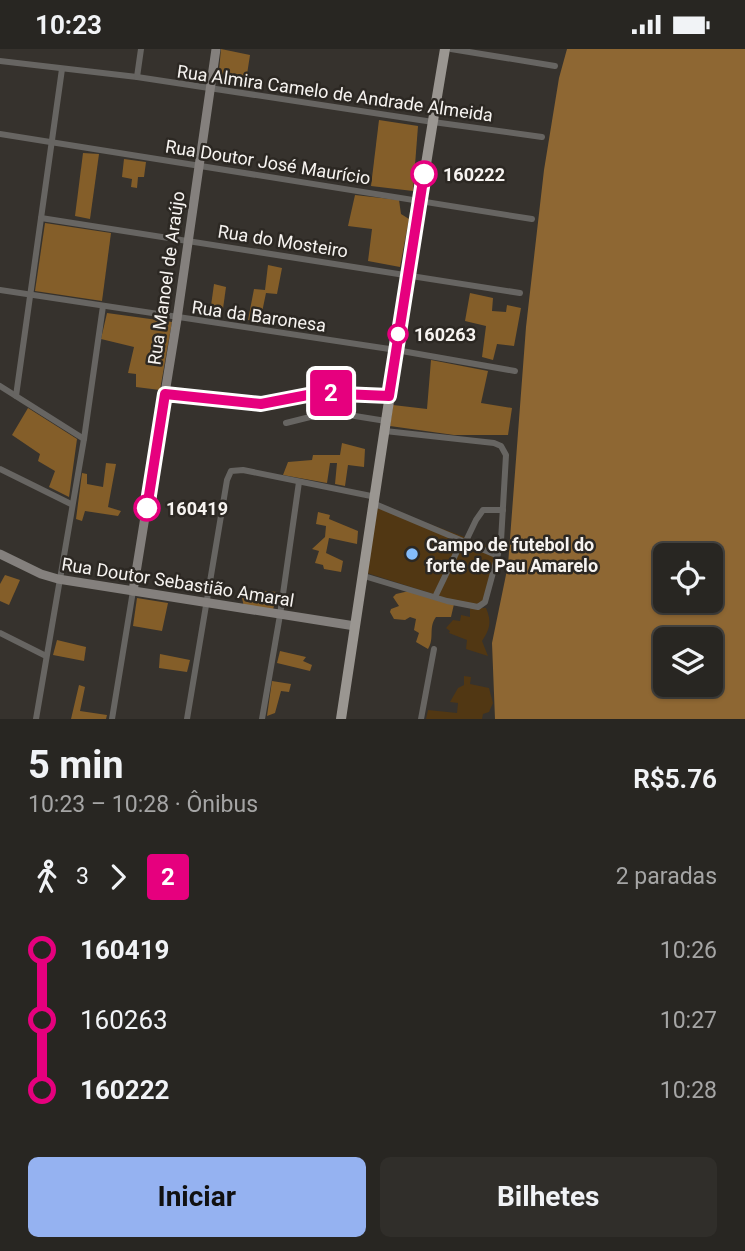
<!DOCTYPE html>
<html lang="pt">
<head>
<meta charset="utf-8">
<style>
  :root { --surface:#282622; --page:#302e2a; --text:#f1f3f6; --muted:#a5a5a5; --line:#444340; --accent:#95b2f1 }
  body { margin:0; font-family:Roboto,sans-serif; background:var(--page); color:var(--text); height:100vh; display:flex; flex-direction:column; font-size:26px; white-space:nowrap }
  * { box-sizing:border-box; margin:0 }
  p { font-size:23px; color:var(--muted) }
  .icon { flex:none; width:38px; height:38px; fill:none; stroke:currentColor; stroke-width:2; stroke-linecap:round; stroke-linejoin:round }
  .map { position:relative; height:670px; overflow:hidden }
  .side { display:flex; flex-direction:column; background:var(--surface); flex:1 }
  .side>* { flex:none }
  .badge { padding:0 14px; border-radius:5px; font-size:24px; line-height:46px }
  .buttons { position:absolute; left:653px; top:494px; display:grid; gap:14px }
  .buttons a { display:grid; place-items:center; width:70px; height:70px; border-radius:10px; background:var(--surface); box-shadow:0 2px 5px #0004,0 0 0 2px var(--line); font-size:35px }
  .map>.badge { position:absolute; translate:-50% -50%; box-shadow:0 0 0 4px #fff }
  .legs { display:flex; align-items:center; gap:10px; height:77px; padding:0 28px; font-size:23px }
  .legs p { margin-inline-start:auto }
  .headline { display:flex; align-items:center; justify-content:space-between; height:119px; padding:0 28px }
  h1 { font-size:38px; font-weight:700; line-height:52px }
  .cta { display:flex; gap:14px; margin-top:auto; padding:14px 28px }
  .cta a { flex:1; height:80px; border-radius:10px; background:var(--accent); color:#111; font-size:28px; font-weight:700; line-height:80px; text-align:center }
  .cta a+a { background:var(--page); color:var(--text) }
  ul { padding:0 28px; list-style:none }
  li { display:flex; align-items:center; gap:24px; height:70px; font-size:26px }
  li i { display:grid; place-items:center; width:10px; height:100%; margin:0 9px; background:currentColor }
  li i::after { content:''; width:18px; height:18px; margin:-9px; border:5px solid; border-radius:50%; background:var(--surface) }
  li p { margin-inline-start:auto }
  li:first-child i { background:linear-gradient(#0000 50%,currentColor 0) }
  li:last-child i { background:linear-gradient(currentColor 50%,#0000 0) }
  .status { display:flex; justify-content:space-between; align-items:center; height:49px; padding:0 35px; background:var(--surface); direction:ltr }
  .status svg { height:19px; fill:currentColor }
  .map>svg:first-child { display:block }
</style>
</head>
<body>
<div class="status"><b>10:23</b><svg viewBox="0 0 49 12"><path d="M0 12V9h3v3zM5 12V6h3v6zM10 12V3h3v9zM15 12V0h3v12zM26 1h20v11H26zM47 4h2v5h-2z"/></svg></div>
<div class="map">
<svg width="745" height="670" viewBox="0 0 745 670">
  <rect width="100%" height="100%" fill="#36322d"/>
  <g fill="#513713">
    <path d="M378,456L497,500L483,557L452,551L367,524Z"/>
    <path d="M470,559H486C492,573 490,580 482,592L488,607L466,600L467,591L449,584L450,582L446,579L453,571L460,572L461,566L470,568Z"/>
    <path d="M464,627L471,628L470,635L489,639L493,654L489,663L483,665L482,670H426L428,661L457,664L458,654L450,653L458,639L464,636Z"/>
  </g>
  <g fill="#845e29">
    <path d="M221,0L250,6L245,38L218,33Z"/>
    <path d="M379,71L418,77L413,142L371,137Z"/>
    <path d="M83,104L99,105L90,170L75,167Z"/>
    <path d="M124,110L146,113L144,128H138L137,139L131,138L132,130L122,128Z"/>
    <path d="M355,146L399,151L401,165L409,170L400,218L368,212L372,180L348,177Z"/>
    <path d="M45,174L111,184L102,252L35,242Z"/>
    <path d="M268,216L282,219L277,245L266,244L260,273L248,271L254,240L265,241Z"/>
    <path d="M214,235L226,238L222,267L210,264Z"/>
    <path d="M470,244L493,249L492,262L506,263L507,256L521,259L514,297L497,295L493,311L482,308L486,277L465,272Z"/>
    <path d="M107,264L172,273L160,341L136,338V325L128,324L134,298L101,290Z"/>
    <path d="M431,311L488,322L481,354L512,359L508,386H454L390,377L393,356L427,360Z"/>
    <path d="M28,359L77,390L69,448L49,438L55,422L38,412L40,405L12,386Z"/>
    <path d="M342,394L365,400L364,418L348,416L345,437L335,435L337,414H330L327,434L283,426L288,413L312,411L313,406H340Z"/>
    <path d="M106,414L116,415L108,458L121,462L118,467L85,462L82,472L76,470L82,424L87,425V435L103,438Z"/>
    <path d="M318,463L330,466L329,470L358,482L357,495L329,489L326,504L343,512L341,523L324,520L323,516L315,514L319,502L312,500L325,488L326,477L316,475Z"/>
    <path d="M5,526L20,531L9,556L0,552V535Z"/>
    <path d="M263,542L277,543L273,561L244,558L242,549L260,553Z"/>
    <path d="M409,542L454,555L451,568H436C428,579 435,589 428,600L416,593L419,584L414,581L416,570L410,568L405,571L394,570L390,563L391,560L399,557L393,548L396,545Z"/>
    <path d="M137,549L168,554L162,582L133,577Z"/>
    <path d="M57,591L86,598L84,612L53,606Z"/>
    <path d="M280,602L306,608L303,612L312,616L310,622L277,614Z"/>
    <path d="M160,605L190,611L187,623L159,619Z"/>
    <path d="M272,632L291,635L289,643L281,642L275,664L267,667Z"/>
    <path d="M79,636L85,638L80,662L107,666L106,670H71Z"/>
  </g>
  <path fill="#8e6733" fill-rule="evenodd" d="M567,0H745V670H495L492,594L508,516L526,278L544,121L559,29ZM665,506H710V551H665ZM665,590H710V635H665Z"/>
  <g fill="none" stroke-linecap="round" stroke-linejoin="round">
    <g stroke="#676562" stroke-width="6">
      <path d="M451,0L555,17"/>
      <path d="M0,12L137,28L433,73L542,88"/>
      <path d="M137,28L141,0"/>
      <path d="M0,85L532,170"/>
      <path d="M41,169L520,244"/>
      <path d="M0,241L396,301L515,322"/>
      <path d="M0,337L84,390"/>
      <path d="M165,345L261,355L318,344L389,347"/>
      <path d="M16,347L62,20"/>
      <path d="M286,374L330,363L386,372"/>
      <path d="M385,382L494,394L501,397L506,406L501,492L497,509"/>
      <path d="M0,420L71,455"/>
      <path d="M465,494L476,471L483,461H503"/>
      <path d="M364,527L447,552L478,558L485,553L497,509L496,506L375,455"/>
      <path d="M435,548L462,492"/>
      <path d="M0,584L46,607"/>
      <path d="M36,670L84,390L103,257"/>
      <path d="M112,670L133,542"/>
      <path d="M187,670L227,431L231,422L243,421L376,448"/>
      <path d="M262,670L280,566L299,433"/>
      <path d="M421,670L434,600"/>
    </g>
    <g stroke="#84807d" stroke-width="9">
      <path d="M0,505L41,525L58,530L355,577"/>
      <path d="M133,542L177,270L216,0"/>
    </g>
    <path stroke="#9a9691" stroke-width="10" d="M341,670C375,447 407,223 445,0"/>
  </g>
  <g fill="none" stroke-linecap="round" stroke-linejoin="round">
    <defs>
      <path id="line-1" d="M147,459L165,345L261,355L318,344L389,347L424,125"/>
    </defs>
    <use href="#line-1" stroke="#fff" stroke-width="16"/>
    <use href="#line-1" stroke="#e6007e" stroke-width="10"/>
  </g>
  <g fill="#fff" stroke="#e6007e" stroke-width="3.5">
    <circle cx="424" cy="125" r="12"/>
    <circle cx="398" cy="285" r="9"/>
    <circle cx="147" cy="459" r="12"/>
  </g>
  <circle fill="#84bcfb" stroke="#2c2823" stroke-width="2.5" cx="412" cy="505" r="7"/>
  <g text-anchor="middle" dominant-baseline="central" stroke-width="5" stroke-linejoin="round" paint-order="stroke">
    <g font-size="18" fill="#f7f4f1" stroke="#2c2823">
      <text transform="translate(335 44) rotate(8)">Rua Almira Camelo de Andrade Almeida</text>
      <text transform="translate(268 113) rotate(9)">Rua Doutor José Maurício</text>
      <text transform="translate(283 192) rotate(9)">Rua do Mosteiro</text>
      <text transform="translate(166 229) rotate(-82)">Rua Manoel de Araújo</text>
      <text transform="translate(259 267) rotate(8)">Rua da Baronesa</text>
      <text transform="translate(178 533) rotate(9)">Rua Doutor Sebastião Amaral</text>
    </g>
    <g font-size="18" font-weight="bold" fill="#f7f4f1" stroke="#2c2823" text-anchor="start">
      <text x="443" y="125">160222</text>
      <text x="414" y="285">160263</text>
      <text x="166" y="459">160419</text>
    </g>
    <g font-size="18" font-weight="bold" fill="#f7f4f1" stroke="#2c2823" text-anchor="start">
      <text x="426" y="495">Campo de futebol do<tspan x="426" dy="21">forte de Pau Amarelo</tspan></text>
    </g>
  </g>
</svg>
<div class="buttons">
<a><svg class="icon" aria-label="locate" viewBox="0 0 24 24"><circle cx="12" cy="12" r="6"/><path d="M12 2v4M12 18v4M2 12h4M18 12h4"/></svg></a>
<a><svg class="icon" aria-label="layers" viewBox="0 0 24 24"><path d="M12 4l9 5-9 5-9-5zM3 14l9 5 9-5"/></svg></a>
</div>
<b class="badge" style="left:331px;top:344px;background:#e6007e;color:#fff">2</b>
</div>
<section class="side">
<div class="headline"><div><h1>5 min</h1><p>10:23 – 10:28 · Ônibus</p></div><b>R$5.76</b></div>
<div class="legs"><svg class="icon" aria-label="walk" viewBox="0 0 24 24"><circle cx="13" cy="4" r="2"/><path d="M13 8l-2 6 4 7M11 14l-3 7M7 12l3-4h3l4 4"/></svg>3<svg class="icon" aria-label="forward" viewBox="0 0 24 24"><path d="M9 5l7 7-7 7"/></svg><b class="badge" style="background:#e6007e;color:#fff">2</b><p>2 paradas</p></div>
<ul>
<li><i style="color:#e6007e"></i><b>160419</b><p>10:26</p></li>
<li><i style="color:#e6007e"></i><span>160263</span><p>10:27</p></li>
<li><i style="color:#e6007e"></i><b>160222</b><p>10:28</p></li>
</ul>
<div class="cta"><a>Iniciar</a><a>Bilhetes</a></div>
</section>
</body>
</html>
